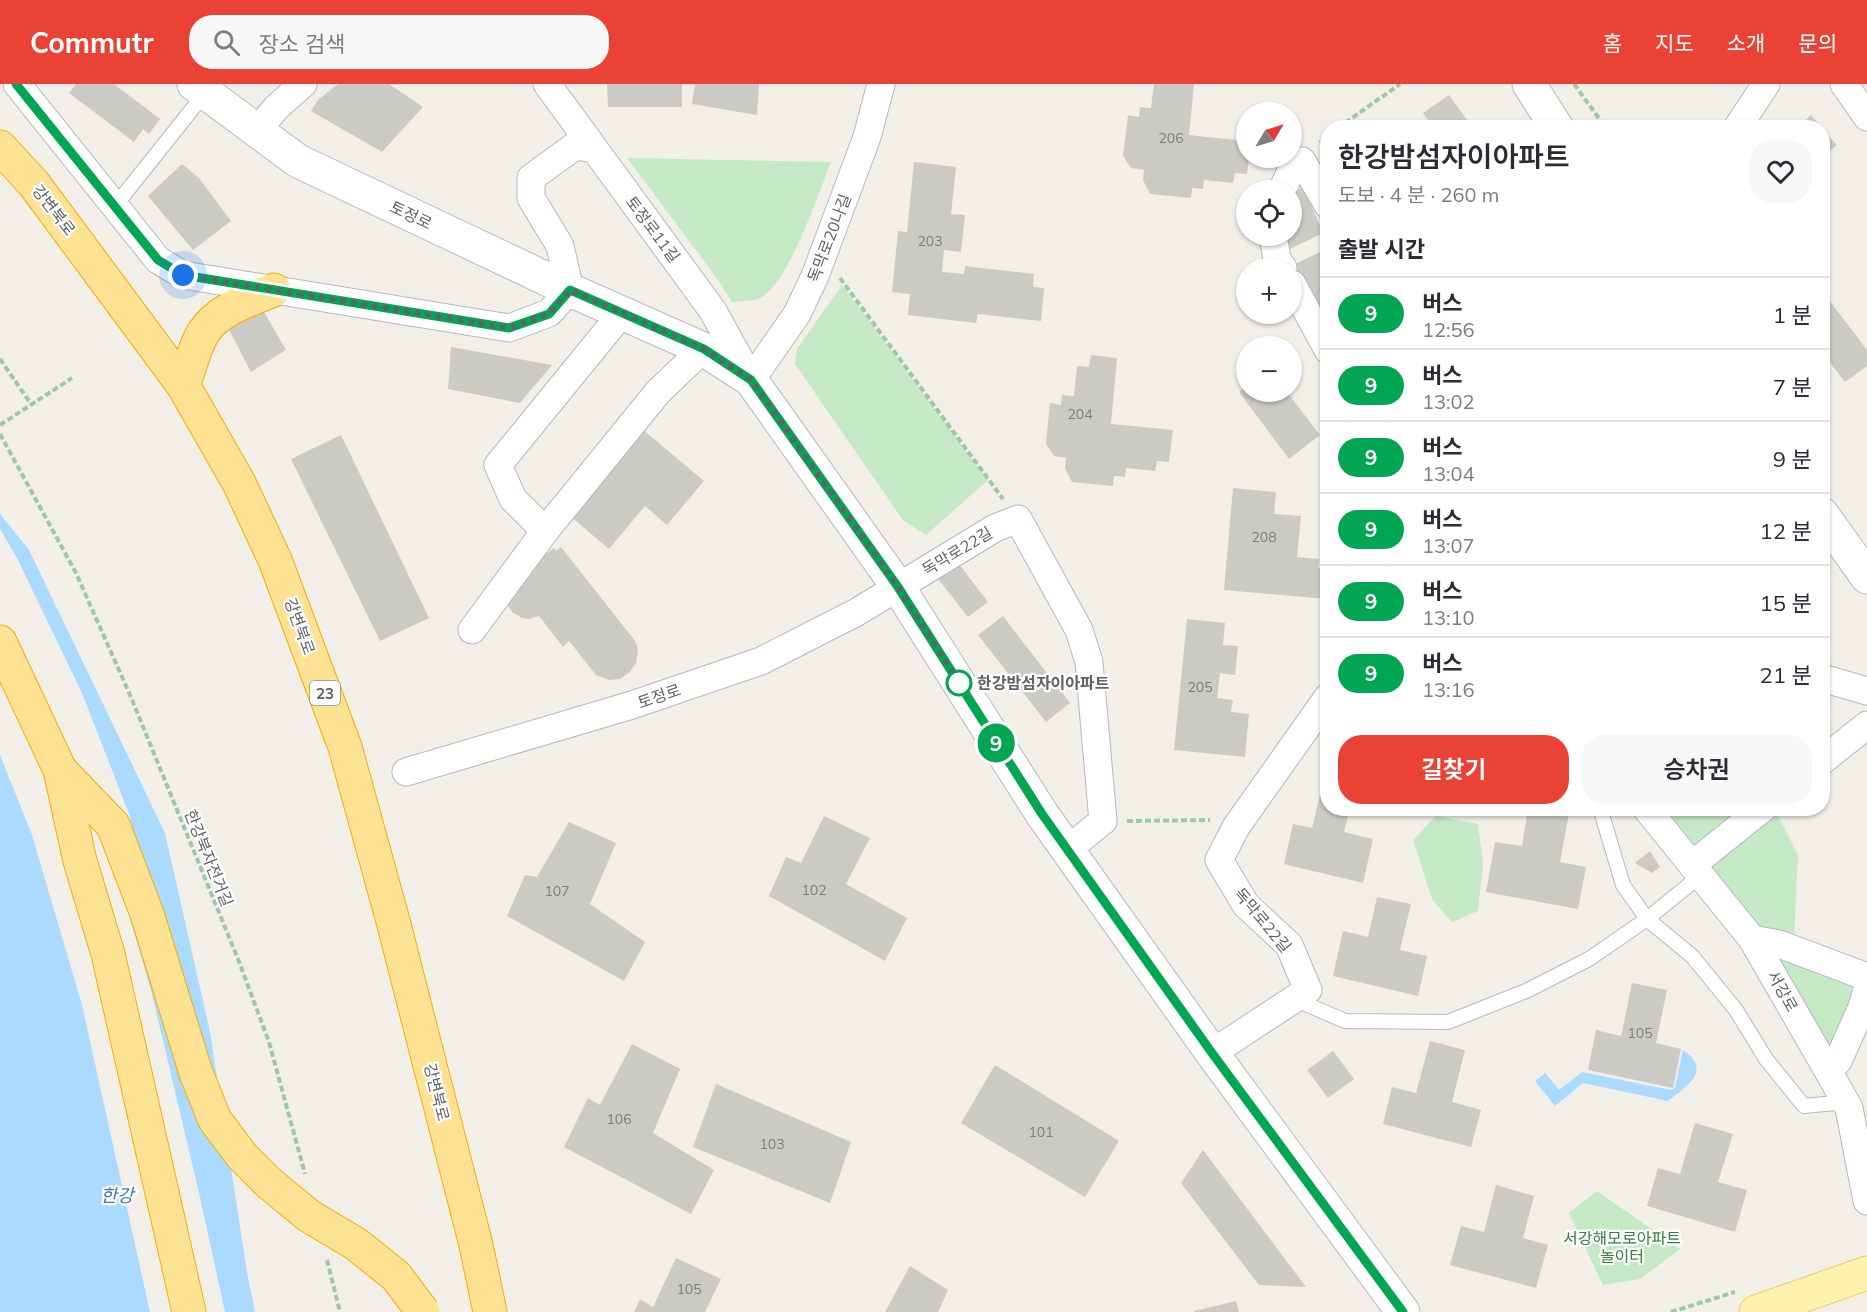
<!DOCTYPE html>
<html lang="ko">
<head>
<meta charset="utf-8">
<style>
  :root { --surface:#fff; --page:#f7f7f7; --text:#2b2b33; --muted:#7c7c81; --line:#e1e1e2; --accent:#ea4335 }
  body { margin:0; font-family:Mulish,"Noto Sans KR",sans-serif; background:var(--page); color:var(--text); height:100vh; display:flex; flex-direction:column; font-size:22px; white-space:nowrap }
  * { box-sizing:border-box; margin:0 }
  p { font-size:20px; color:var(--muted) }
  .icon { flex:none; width:33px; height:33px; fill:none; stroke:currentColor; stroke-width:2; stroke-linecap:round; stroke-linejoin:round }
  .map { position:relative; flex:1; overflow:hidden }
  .side { position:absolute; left:1320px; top:36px; width:510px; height:696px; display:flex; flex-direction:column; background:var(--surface); border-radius:24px; box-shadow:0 2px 4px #0004 }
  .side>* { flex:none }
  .badge { padding:0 12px; border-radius:20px; font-size:21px; line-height:39px }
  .needle { width:39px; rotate:52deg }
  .tools { position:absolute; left:1236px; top:18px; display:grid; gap:12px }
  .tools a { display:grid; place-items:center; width:66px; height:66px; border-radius:50%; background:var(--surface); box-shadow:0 2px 4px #0004; font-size:30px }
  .you { position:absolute; width:30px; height:30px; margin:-15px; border:4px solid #fff; border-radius:50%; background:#1a73e8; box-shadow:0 0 0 9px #1a73e833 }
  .map>.badge { position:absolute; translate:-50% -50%; box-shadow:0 0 0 3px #fff }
  h2 { padding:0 18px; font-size:22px; line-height:54px }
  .round { display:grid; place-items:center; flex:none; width:63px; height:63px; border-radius:24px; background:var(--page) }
  .overview { display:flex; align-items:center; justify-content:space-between; height:102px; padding:0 18px }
  h1 { font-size:28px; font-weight:600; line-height:45px }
  .action { display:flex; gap:12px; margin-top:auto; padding:12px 18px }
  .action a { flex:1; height:69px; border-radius:24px; background:var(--accent); color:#fff; font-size:24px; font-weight:600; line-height:69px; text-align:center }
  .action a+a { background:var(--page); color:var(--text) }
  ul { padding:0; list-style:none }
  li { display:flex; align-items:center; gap:18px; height:72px; padding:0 18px; border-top:2px solid var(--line) }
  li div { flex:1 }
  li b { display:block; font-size:22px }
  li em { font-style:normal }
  li .badge { min-width:66px; font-weight:700; text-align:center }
  header { display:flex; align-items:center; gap:36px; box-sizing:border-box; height:84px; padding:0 30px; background:var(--accent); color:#fff }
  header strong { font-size:28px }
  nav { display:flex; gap:33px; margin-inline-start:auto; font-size:21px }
  .search { width:420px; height:54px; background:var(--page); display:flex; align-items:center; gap:15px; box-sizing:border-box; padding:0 21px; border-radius:24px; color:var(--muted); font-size:22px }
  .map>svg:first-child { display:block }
</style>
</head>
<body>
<header>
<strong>Commutr</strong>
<div class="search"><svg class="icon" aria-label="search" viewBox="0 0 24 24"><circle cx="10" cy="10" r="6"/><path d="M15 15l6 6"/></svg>장소 검색</div>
<nav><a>홈</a><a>지도</a><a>소개</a><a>문의</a></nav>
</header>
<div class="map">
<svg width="1867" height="1228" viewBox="0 0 1867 1228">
  <rect width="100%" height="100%" fill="#f1efe8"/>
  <g fill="#c5e8c5">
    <path d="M627,74L831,78C819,108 788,201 760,214C753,217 740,217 732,218L716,193Z"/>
    <path d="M842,201L988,396L926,451L903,436L795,280L797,265Z"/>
    <path d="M1658,725H1748L1692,768Z"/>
    <path d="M1775,726L1798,771L1794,854L1758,849L1703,782Z"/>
    <path d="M1436,732L1478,740L1483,781L1478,827L1452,838L1432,815L1413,756Z"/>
    <path d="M1763,862L1863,897L1830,977Z"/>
    <path d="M1597,1107L1680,1165L1640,1195L1603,1201L1569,1129Z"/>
  </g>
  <g fill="#aadaff">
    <path d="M0,430L29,466L165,749L210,948L247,1188L255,1228H0Z"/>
    <path d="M1683,966C1713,987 1687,1002 1668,1017L1583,999L1555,1022L1535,997L1545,989L1559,1006L1582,988L1671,1006L1675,1004Z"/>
  </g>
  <path fill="#f1efe8" d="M0,445L17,474L82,609L131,735L104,744L152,910L199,1109L225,1228H150L82,921L32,751L0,671Z"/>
  <g fill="#cccac5">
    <path d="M76,0H114L160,35L149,50L143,45L134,58L69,9Z"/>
    <path d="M338,0H389L423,23L382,68L311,27L318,16Z"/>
    <path d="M607,0H682V23H608Z"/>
    <path d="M695,0H759L757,31L692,20Z"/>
    <path d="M1154,0H1194L1189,51L1246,57V74H1249L1247,90L1235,89L1233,99L1204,96L1203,105L1192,104L1191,114L1150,110L1143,96L1144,86L1131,84L1123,72L1128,31L1139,33L1140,23L1151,24Z"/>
    <path d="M1449,11L1473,44H1425L1430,39L1423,29Z"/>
    <path d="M1811,31L1822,44H1797Z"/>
    <path d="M1822,45L1837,61L1822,74Z"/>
    <path d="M914,78L956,83L951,130L965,131L961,168L944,166L942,188L964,190L965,182L1034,190L1033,203L1044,204L1041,237L978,230L976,239L908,231L910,210L892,208L898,147L907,148Z"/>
    <path d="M182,80L199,94L231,137L193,166L148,112Z"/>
    <path d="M1303,102L1323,149L1288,166L1284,152H1292V111Z"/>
    <path d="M1322,167L1326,173L1328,172V236L1321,241L1291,182Z"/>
    <path d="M1822,207L1867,266V282L1845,298L1822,268Z"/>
    <path d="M256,214L286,266L251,288L223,234Z"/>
    <path d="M451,263L513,274L552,281L520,319L448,305Z"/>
    <path d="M1091,271L1117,274L1111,340L1173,346L1169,378L1157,377L1155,387L1126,384L1125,393L1114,392L1113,402L1072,398L1065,384L1066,374L1054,372L1046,360L1050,319L1061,321L1062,311L1074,312L1077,282L1089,283Z"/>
    <path d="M1246,302V308H1287L1320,351L1289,375L1239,308Z"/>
    <path d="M642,345L704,397L667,441L645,422L609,465L564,427Z"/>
    <path d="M341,351L429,534L380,557L291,375Z"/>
    <path d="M1233,404L1276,408L1274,430L1301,432L1297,473L1319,475L1318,484L1328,485L1327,515L1224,506Z"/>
    <path d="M561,463L636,558L638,567L636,579L630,588L620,595L609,596L596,591L569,557L563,563L539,532L529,535L522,534L512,528L507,520L510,498L554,464L556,467Z"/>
    <path d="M955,475L988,518L968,533L935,491Z"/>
    <path d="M1003,532L1070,619L1046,638L978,551Z"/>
    <path d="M1187,535L1225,539L1223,561L1238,562L1235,591L1220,589L1217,614L1233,616L1231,628L1249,630L1245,673L1174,666Z"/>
    <path d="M1322,702L1328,703V724H1350L1344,748L1373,755L1363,799L1284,780L1293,740L1312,744Z"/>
    <path d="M1528,724H1570L1560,778L1586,783L1578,825L1486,808L1495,758L1522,762Z"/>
    <path d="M824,732L870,754L846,800L907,834L885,877L769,812L786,773L801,779Z"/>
    <path d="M569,738L616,759L590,820L645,858L624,897L507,832L525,791L537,793Z"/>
    <path d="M1650,767L1660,783L1652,789L1635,779Z"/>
    <path d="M1377,813L1411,820L1400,866L1427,872L1418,912L1333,892L1343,847L1368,853Z"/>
    <path d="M1632,899L1667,906L1656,959L1681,965L1673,1004L1588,986L1596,946L1621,952Z"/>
    <path d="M1430,957L1465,966L1452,1018L1481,1026L1471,1063L1383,1040L1392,1003L1416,1009Z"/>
    <path d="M632,960L680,985L653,1049L714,1086L691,1130L564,1063L588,1014L600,1021Z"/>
    <path d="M1333,967L1354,995L1328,1014L1307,986Z"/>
    <path d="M995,981L1119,1057L1085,1113L961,1039Z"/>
    <path d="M716,1000L851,1058L830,1119L693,1063Z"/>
    <path d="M1695,1039L1733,1050L1718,1098L1747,1106L1735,1148L1647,1122L1658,1084L1680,1090Z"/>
    <path d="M1203,1066L1306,1203L1259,1201L1181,1099Z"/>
    <path d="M1496,1101L1534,1112L1523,1154L1548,1161L1536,1204L1450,1181L1461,1142L1484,1148Z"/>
    <path d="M676,1174L721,1195L705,1228H634L640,1215L653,1223Z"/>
    <path d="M910,1182L948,1206L938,1228H885Z"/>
    <path d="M1236,1217L1239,1228H1194V1227Z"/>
  </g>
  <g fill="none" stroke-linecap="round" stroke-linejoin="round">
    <defs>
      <g id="lane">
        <path d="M115,122L205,9"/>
        <path d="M1600,724L1623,801L1647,835L1692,872L1736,926L1766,975L1804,1022L1845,1018"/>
        <path d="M1294,915L1345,937L1448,938L1526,907L1589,875L1647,835L1700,792"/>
      </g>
      <g id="street">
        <path d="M17,0L158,176L183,191L509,244L549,229L570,206L560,162L531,114V94L575,62L594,65"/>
        <path d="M547,0L713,227L751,296L797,230L815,192L867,53L881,0"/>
        <path d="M1844,0L1867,33"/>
        <path d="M1737,44L1766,0"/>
        <path d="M257,46L277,23L303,0"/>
        <path d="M1282,106L1290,89L1302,77L1328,121"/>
        <path d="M1273,152L1277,175L1283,184"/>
        <path d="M1292,200L1328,266"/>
        <path d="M545,447L513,415L498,381L622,229"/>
        <path d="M472,546L545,447L658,308L703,265"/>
        <path d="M1822,594L1867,607"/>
        <path d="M1822,677L1867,641"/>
        <path d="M406,688L632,621L761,577L857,528L995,444L1018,435L1079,546L1089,578L1103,737L1067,766"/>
        <path d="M1646,724L1752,855L1827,985L1849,1024L1867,1117"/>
        <path d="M1692,781L1763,724"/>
        <path d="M1752,855L1779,860L1867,893"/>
        <path d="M1212,969L1308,906L1289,861L1246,821L1219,776L1236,743L1328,613"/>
        <path d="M1827,985L1838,977L1862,923L1867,906"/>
      </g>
      <g id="secondary">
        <path d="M194,0L298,77L570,206L703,265L751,296L898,503L1042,730L1212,969L1403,1228"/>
        <path d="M1529,0L1557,44"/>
        <path d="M1822,430L1867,493"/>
      </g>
      <path id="primary" d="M1756,1228L1867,1189"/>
      <g id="highway">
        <path d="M0,63L34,100L183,301L239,399L275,476L345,663L393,837L476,1161L490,1228"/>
        <path d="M183,301C190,285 194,264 203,249C218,225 249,216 274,206"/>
        <path d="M0,558L60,686L80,777L108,870L189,1228"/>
        <path d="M60,686L113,741L147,830L196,989"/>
      </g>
    </defs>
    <use href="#lane" stroke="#b5b8bc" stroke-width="16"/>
    <use href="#street" stroke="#b5b8bc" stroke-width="29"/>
    <use href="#secondary" stroke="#b6babf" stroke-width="35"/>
    <use href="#primary" stroke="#f2c960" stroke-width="35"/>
    <use href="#highway" stroke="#f9ab00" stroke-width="35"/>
    <g stroke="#9cc7a9" stroke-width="4" stroke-dasharray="6 3" stroke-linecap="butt">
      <path d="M1574,0L1606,44"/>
      <path d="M1338,44L1400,0"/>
      <path d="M1320,59L1328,51"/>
      <path d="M840,194L1003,415"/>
      <path d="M0,275L31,320"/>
      <path d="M0,341L72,294"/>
      <path d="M0,350L76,489L130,611L238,875L269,958L305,1090"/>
      <path d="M1127,737L1210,736"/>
      <path d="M327,1176L340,1228"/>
      <path d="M1671,1228L1735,1208"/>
    </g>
    <use href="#lane" stroke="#fff" stroke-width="14"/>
    <use href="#street" stroke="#fff" stroke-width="27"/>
    <use href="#secondary" stroke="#fff" stroke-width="33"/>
    <use href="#primary" stroke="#fff2af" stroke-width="33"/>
    <use href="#highway" stroke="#fde293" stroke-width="33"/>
    <defs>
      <path id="highway-bridge" d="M196,989L215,1036L242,1072L269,1099L309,1132L356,1160L396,1192L423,1228"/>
    </defs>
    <use href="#highway-bridge" stroke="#f9ab00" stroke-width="35" stroke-linecap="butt"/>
    <use href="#highway-bridge" stroke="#fde293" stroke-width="33"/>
  </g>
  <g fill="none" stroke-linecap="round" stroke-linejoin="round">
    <defs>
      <path id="line" d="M16,0L158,176L183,191L509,244L549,230L570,206L704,265L751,296L898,503L1042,730L1212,969L1403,1228"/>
    </defs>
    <use href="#line" stroke="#fff" stroke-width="14"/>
    <use href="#line" stroke="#00a651" stroke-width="9"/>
    <path stroke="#5f6368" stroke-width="6" stroke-dasharray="0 10.8" d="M183,191L509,244L549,230L570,206L704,265L751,296L898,503L959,599"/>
  </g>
  <circle fill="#fff" stroke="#00a651" stroke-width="3" cx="959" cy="599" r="12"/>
  <g text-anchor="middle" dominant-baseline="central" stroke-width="4.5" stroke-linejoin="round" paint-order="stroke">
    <g font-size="14" fill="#7a7d7f">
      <text x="1171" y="54">206</text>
      <text x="930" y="157">203</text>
      <text x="1080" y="330">204</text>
      <text x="1264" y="453">208</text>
      <text x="1200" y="603">205</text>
      <text x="814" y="806">102</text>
      <text x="557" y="807">107</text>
      <text x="1640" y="949">105</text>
      <text x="619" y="1035">106</text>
      <text x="1041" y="1048">101</text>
      <text x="772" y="1060">103</text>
      <text x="689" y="1205">105</text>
    </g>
    <rect fill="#fff" stroke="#8f9295" stroke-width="1.5" x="310" y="597" width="30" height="24" rx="4.5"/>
    <g font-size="15" font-weight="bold" fill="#5f6368">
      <text x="325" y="609">23</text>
    </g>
    <g font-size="16" fill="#5f6368" stroke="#fff">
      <text transform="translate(54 126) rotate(52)">강변북로</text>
      <text transform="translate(411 131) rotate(25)">토정로</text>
      <text transform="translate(653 145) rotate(53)">토정로11길</text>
      <text transform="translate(829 154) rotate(-69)">독막로20나길</text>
      <text transform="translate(957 467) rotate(-31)">독막로22길</text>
      <text transform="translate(300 542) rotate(70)">강변북로</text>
      <text transform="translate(659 612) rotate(-19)">토정로</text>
      <text transform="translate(209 774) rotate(68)">한강북자전거길</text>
      <text transform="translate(1263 836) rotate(50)">독막로22길</text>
      <text transform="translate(1783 907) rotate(61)">서강로</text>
      <text transform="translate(437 1008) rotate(76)">강변북로</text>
    </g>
    <g font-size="16" font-weight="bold" fill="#5f6368" stroke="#fff" text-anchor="start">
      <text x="977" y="599">한강밤섬자이아파트</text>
    </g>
    <g font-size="16" fill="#348238" stroke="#fff">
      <text x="1622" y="1154">서강해모로아파트<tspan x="1622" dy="18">놀이터</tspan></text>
    </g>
    <g font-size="18" font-style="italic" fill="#4174aa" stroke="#fff">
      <text x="117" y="1111">한강</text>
    </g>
  </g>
</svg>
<div class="tools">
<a><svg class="needle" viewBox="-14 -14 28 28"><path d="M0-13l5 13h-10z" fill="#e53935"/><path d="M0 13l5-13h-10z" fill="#7c7c81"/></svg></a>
<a><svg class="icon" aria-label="locate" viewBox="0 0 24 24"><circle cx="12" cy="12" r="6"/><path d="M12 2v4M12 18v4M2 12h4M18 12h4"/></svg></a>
<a>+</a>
<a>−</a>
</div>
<div class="you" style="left:183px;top:191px"></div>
<b class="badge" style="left:996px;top:659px;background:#00a651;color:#fff">9</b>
<section class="side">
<div class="overview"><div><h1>한강밤섬자이아파트</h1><p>도보 · 4 분 · 260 m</p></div><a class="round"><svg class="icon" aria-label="heart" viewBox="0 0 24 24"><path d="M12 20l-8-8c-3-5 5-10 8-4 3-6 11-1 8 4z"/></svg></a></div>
<h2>출발 시간</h2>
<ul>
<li><span class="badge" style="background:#00a651;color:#fff">9</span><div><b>버스</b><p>12:56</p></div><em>1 분</em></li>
<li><span class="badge" style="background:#00a651;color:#fff">9</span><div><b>버스</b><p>13:02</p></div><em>7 분</em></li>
<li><span class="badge" style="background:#00a651;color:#fff">9</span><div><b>버스</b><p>13:04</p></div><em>9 분</em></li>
<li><span class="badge" style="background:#00a651;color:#fff">9</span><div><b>버스</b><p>13:07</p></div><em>12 분</em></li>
<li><span class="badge" style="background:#00a651;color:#fff">9</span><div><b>버스</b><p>13:10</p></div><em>15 분</em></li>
<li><span class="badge" style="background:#00a651;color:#fff">9</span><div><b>버스</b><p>13:16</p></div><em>21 분</em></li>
</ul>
<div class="action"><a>길찾기</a><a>승차권</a></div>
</section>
</div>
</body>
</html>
